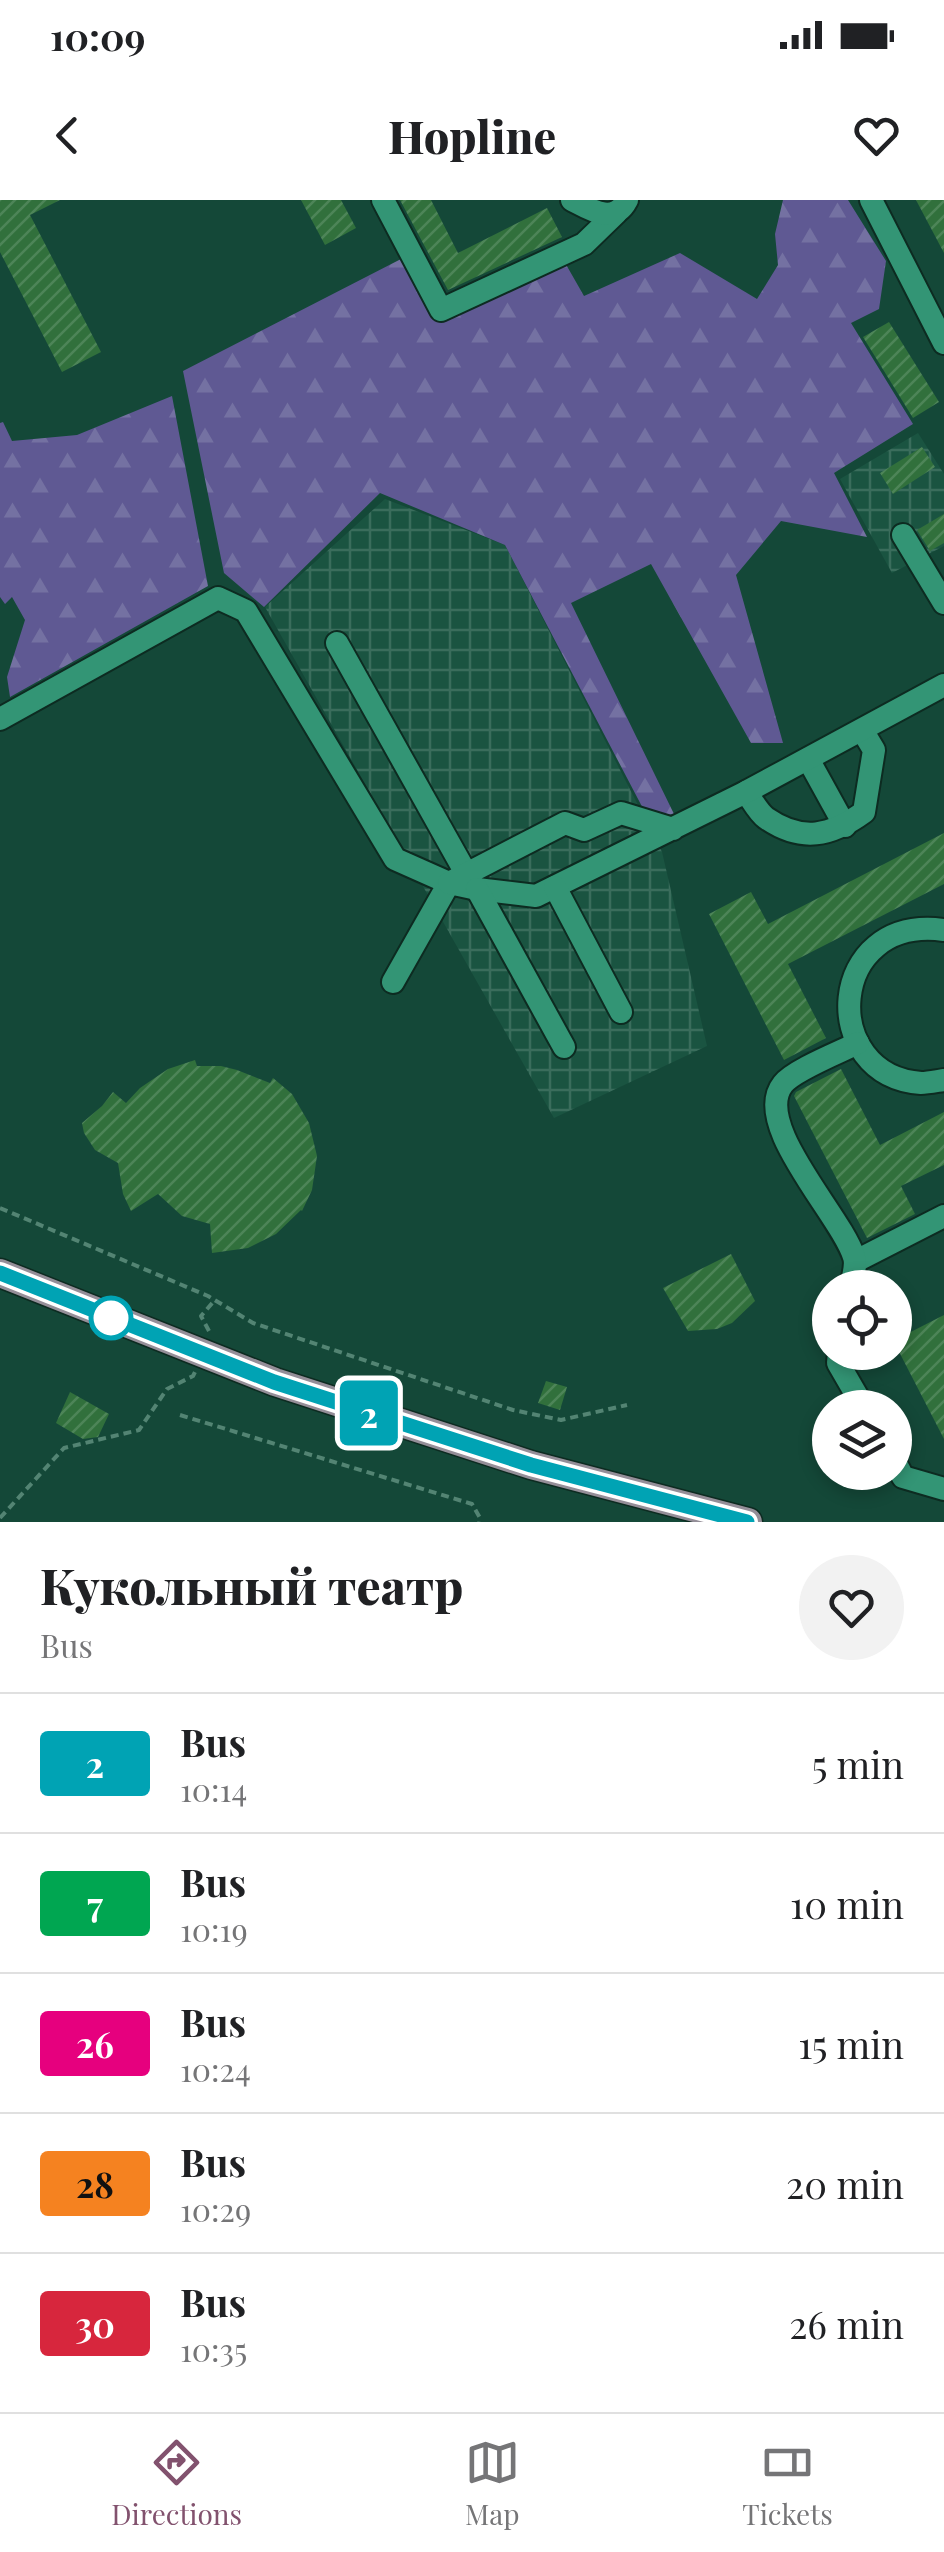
<!DOCTYPE html>
<html lang="en">
<head>
<meta charset="utf-8">
<style>
  :root { --surface:#fff; --page:#f2f2f2; --text:#202124; --muted:#757577; --line:#e0e0e0; --accent:#82526e }
  body { margin:0; font-family:"Playfair Display",serif; background:var(--page); color:var(--text); height:100vh; display:flex; flex-direction:column; font-size:38px; white-space:nowrap }
  * { box-sizing:border-box; margin:0 }
  p { font-size:32px; color:var(--muted) }
  .icon { flex:none; width:55px; height:55px; fill:none; stroke:currentColor; stroke-width:2; stroke-linecap:round; stroke-linejoin:round }
  .map { position:relative; height:1322px; overflow:hidden }
  .details { display:flex; flex-direction:column; background:var(--surface); flex:1 }
  .details>* { flex:none }
  .badge { padding:0 20px; border-radius:8px; font-size:35px; line-height:65px }
  .buttons { position:absolute; left:812px; top:1070px; display:grid; gap:20px }
  .buttons a { display:grid; place-items:center; width:100px; height:100px; border-radius:50%; background:var(--surface); box-shadow:0 5px 15px #0003; font-size:50px }
  .map>.badge { position:absolute; translate:-50% -50%; box-shadow:0 0 0 5px #fff }
  .round { display:grid; place-items:center; flex:none; width:105px; height:105px; border-radius:52px; background:var(--page) }
  .summary { display:flex; align-items:center; justify-content:space-between; height:170px; padding:0 40px }
  h1 { font-size:48px; font-weight:800; line-height:75px }
  ul { padding:0; list-style:none }
  li { display:flex; align-items:center; gap:30px; height:140px; padding:0 40px; border-top:2px solid var(--line) }
  li div { flex:1 }
  li b { display:block; font-size:38px }
  li em { font-style:normal }
  li .badge { min-width:110px; font-weight:700; text-align:center }
  .status { display:flex; justify-content:space-between; align-items:center; height:70px; padding:0 50px; background:var(--surface); direction:ltr }
  .status svg { height:28px; fill:currentColor }
  header { display:flex; justify-content:space-between; align-items:center; height:130px; padding:0 40px; background:var(--surface); font-size:45px; font-weight:800 }
  .tab-bar { display:flex; justify-content:space-around; align-items:center; height:140px; border-top:2px solid var(--line); background:var(--surface); font-size:28px; color:var(--muted) }
  .tab-bar a { display:grid; justify-items:center; gap:5px }
  .tab-bar .current { color:var(--accent) }
  .map>svg:first-child { display:block }
</style>
</head>
<body>
<div class="status"><b>10:09</b><svg viewBox="0 0 49 12"><path d="M0 12V9h3v3zM5 12V6h3v6zM10 12V3h3v9zM15 12V0h3v12zM26 1h20v11H26zM47 4h2v5h-2z"/></svg></div>
<header><svg class="icon" aria-label="back" viewBox="0 0 24 24"><path d="M15 5l-7 7 7 7"/></svg>Hopline<svg class="icon" aria-label="heart" viewBox="0 0 24 24"><path d="M12 20l-8-8c-3-5 5-10 8-4 3-6 11-1 8 4z"/></svg></header>
<div class="map">
<svg width="944" height="1322" viewBox="0 0 944 1322">
  <defs>
    <pattern id="industrial-grid" width="8" height="8" patternUnits="userSpaceOnUse" patternTransform="scale(2.5)"><rect width="8" height="8" fill="#1a5441"/><path d="M0 4h8M4 0v8" fill="none" stroke="#3a6d5c"/></pattern>
    <pattern id="forest-firs" width="22" height="20" patternUnits="userSpaceOnUse" patternTransform="scale(2.5)"><rect width="22" height="20" fill="#5f5993"/><path d="M5 1l3.5 6h-7zM16 11l3.5 6h-7z" fill="#7471a2"/></pattern>
    <pattern id="building-hatch" width="6" height="6" patternUnits="userSpaceOnUse" patternTransform="scale(2.5)"><rect width="6" height="6" fill="#31703c"/><path d="M-1 1l2-2M0 6l6-6M5 7l2-2" fill="none" stroke="#4d8558"/></pattern>
  </defs>
  <rect width="100%" height="100%" fill="#144838"/>
  <g fill="url(#industrial-grid)">
    <path d="M918,233L944,274V346L892,373L840,279Z"/>
    <path d="M385,299L505,345L662,652L707,846L554,918L265,407Z"/>
  </g>
  <g fill="url(#forest-firs)">
    <path d="M783,0H848L886,61L879,109L851,123L913,224L834,273L867,337L781,321L736,375L783,543H751L651,364L571,403L674,614L648,618L505,345L380,293L264,407L224,373L183,171L401,59L438,113L564,61L584,96L680,53L757,99L778,65L775,34Z"/>
    <path d="M172,196L208,386L10,497L7,477L25,420L12,397L5,404L0,397V223L3,222L12,241L77,235Z"/>
  </g>
  <g fill="url(#building-hatch)">
    <path d="M0,0H60L30,15L101,152L62,172L0,52Z"/>
    <path d="M301,0H341L356,28L325,45Z"/>
    <path d="M400,0H431L458,53L547,8L562,37L448,90Z"/>
    <path d="M916,0H944V53Z"/>
    <path d="M889,122L939,202L913,218L863,137Z"/>
    <path d="M922,247L935,267L893,294L880,273Z"/>
    <path d="M944,314V343L930,351L917,330Z"/>
    <path d="M944,633V684L788,764L826,838L784,860L709,714L751,692L768,724Z"/>
    <path d="M195,860L197,866H221L237,870L270,883L273,878L292,894L309,923L317,956L312,990L302,1011L301,1010L276,1034L248,1048L212,1053L210,1024L182,1016L158,994L131,1011L123,994L118,963L95,950L84,933L82,923L102,906L113,892L126,903L140,888L168,869Z"/>
    <path d="M841,869L880,945L944,912V965L901,986L915,1014L867,1038L794,896L796,892Z"/>
    <path d="M731,1054L755,1101L732,1123L717,1129L688,1131L663,1088Z"/>
    <path d="M944,1115V1239L895,1144V1140Z"/>
    <path d="M546,1181L567,1187L560,1210L538,1203Z"/>
    <path d="M70,1192L109,1214L98,1237L83,1239L56,1223Z"/>
  </g>
  <g fill="none" stroke-linecap="round" stroke-linejoin="round">
    <defs>
      <g id="minor">
        <path d="M383,0L441,110L584,44L616,13"/>
        <path d="M572,0C591,10 614,25 627,0"/>
        <path d="M871,0L944,143"/>
        <path d="M903,335L944,403"/>
        <path d="M337,443L467,675"/>
        <path d="M0,519L218,398L246,411L395,659L449,683L393,782"/>
        <path d="M808,559L845,626"/>
        <path d="M746,592C752,600 758,612 766,618C802,643 831,636 864,612L874,550L862,530"/>
        <path d="M673,629L621,613L584,630L565,623L449,683L477,689L536,696L746,592L944,485"/>
        <path d="M555,687L621,812"/>
        <path d="M477,689L564,847"/>
        <path d="M944,730C826,714 818,876 921,883C928,883 937,881 944,880"/>
        <path d="M856,1061L944,1016"/>
        <path d="M851,1088C852,1078 857,1066 854,1057C841,1015 751,924 783,884C794,870 840,852 858,843"/>
        <path d="M839,1152L838,1163L864,1208"/>
        <path d="M895,1262L903,1277L944,1289"/>
      </g>
      <path id="major" d="M0,1073L275,1182L531,1265L748,1322"/>
    </defs>
    <use href="#minor" stroke="#0d2b21" stroke-width="26"/>
    <use href="#major" stroke="#0d2b21" stroke-width="31"/>
    <g stroke="#538473" stroke-width="4" stroke-dasharray="8 5" stroke-linecap="butt">
      <path d="M0,1008L208,1096L253,1123L513,1210L561,1220L627,1205"/>
      <path d="M209,1131L201,1116L214,1101"/>
      <path d="M180,1215L472,1304L480,1318L479,1322"/>
      <path d="M0,1318L64,1248L139,1230L167,1189L193,1176L195,1172"/>
    </g>
    <use href="#minor" stroke="#339575" stroke-width="22"/>
    <use href="#major" stroke="#948e98" stroke-width="28"/>
  </g>
  <g fill="none" stroke-linecap="round" stroke-linejoin="round">
    <defs>
      <path id="line" d="M0,1073L274,1182L531,1265L747,1322"/>
    </defs>
    <use href="#line" stroke="#fff" stroke-width="22"/>
    <use href="#line" stroke="#00a3b4" stroke-width="15"/>
  </g>
  <circle fill="#fff" stroke="#00a3b4" stroke-width="5" cx="111" cy="1118" r="20"/>
</svg>
<div class="buttons">
<a><svg class="icon" aria-label="locate" viewBox="0 0 24 24"><circle cx="12" cy="12" r="6"/><path d="M12 2v4M12 18v4M2 12h4M18 12h4"/></svg></a>
<a><svg class="icon" aria-label="layers" viewBox="0 0 24 24"><path d="M12 4l9 5-9 5-9-5zM3 14l9 5 9-5"/></svg></a>
</div>
<b class="badge" style="left:369px;top:1213px;background:#00a3b4;color:#fff">2</b>
</div>
<section class="details">
<div class="summary"><div><h1>Кукольный театр</h1><p>Bus</p></div><a class="round"><svg class="icon" aria-label="heart" viewBox="0 0 24 24"><path d="M12 20l-8-8c-3-5 5-10 8-4 3-6 11-1 8 4z"/></svg></a></div>
<ul>
<li><span class="badge" style="background:#00a3b4;color:#fff">2</span><div><b>Bus</b><p>10:14</p></div><em>5 min</em></li>
<li><span class="badge" style="background:#00a651;color:#fff">7</span><div><b>Bus</b><p>10:19</p></div><em>10 min</em></li>
<li><span class="badge" style="background:#e6007e;color:#fff">26</span><div><b>Bus</b><p>10:24</p></div><em>15 min</em></li>
<li><span class="badge" style="background:#f58220;color:#111">28</span><div><b>Bus</b><p>10:29</p></div><em>20 min</em></li>
<li><span class="badge" style="background:#d7263d;color:#fff">30</span><div><b>Bus</b><p>10:35</p></div><em>26 min</em></li>
</ul>
</section>
<nav class="tab-bar">
<a class="current"><svg class="icon" aria-label="directions" viewBox="0 0 24 24"><path d="M12 3l9 9-9 9-9-9zM9 14v-3h6M13 9l2 2-2 2"/></svg>Directions</a>
<a><svg class="icon" aria-label="map" viewBox="0 0 24 24"><path d="M3 6l6-2 6 2 6-2v14l-6 2-6-2-6 2zM9 4v14M15 6v14"/></svg>Map</a>
<a><svg class="icon" aria-label="tickets" viewBox="0 0 24 24"><path d="M3 7h18v10H3zM15 7v10"/></svg>Tickets</a>
</nav>
</body>
</html>
